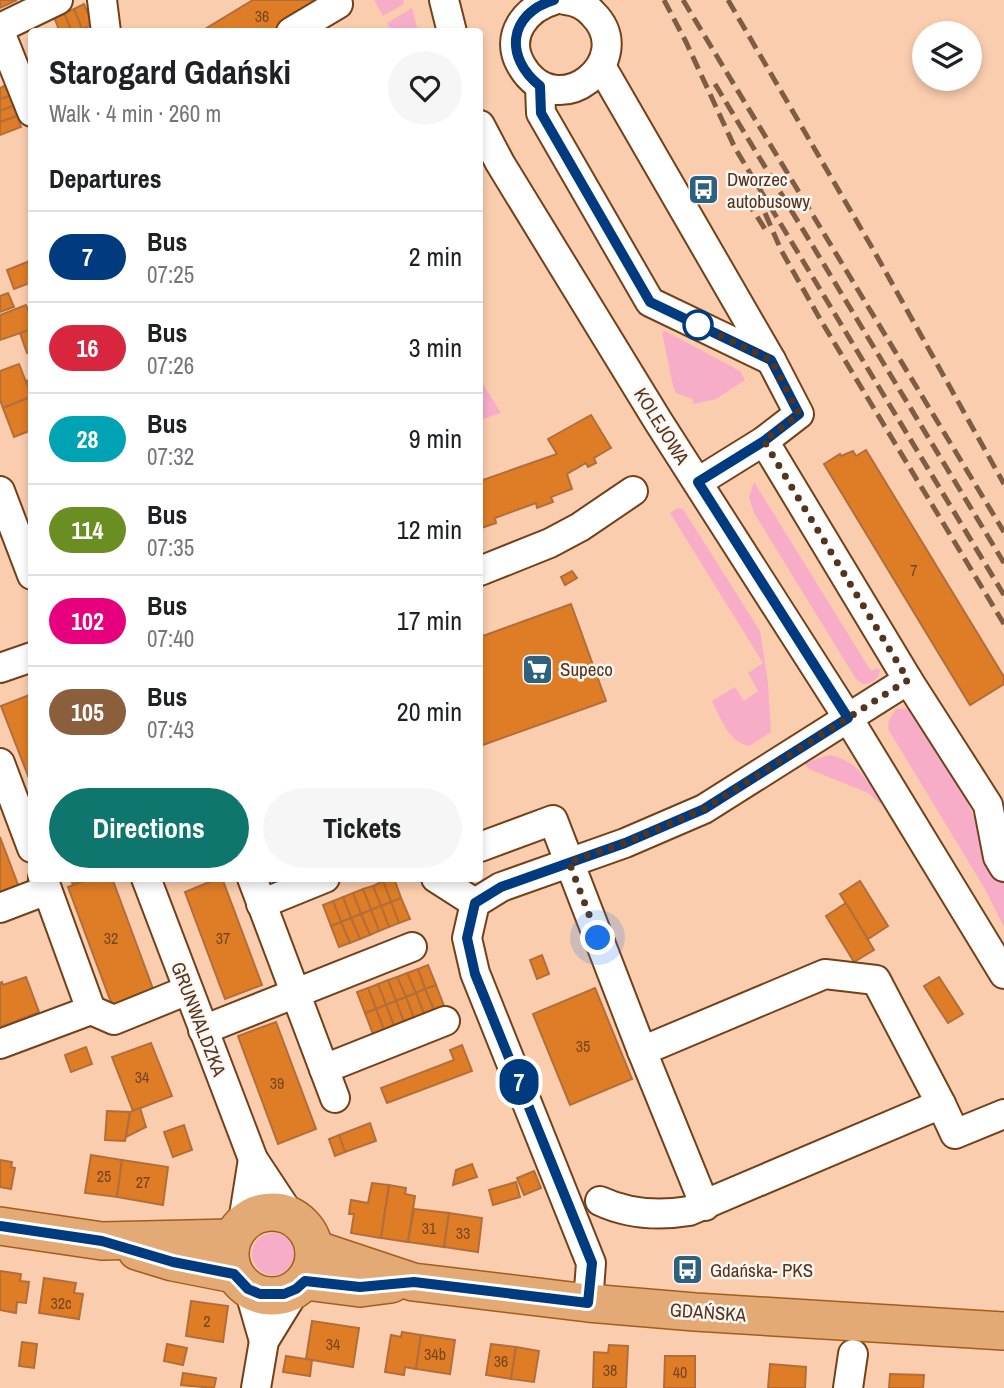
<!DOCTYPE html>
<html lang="en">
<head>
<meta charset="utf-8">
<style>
  :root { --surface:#fff; --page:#f6f6f6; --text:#202124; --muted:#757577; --line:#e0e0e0; --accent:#0f766e }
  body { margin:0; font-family:"Archivo Narrow",sans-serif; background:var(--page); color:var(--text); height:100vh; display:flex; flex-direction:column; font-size:26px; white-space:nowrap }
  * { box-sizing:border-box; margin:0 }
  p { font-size:23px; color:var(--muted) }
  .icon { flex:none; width:38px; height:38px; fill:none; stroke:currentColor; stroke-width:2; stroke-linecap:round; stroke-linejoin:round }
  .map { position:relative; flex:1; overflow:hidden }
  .drawer { position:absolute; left:28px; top:28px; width:455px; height:854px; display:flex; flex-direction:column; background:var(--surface); border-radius:7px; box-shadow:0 4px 10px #0003 }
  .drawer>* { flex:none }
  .badge { padding:0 14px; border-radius:23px; font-size:24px; line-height:46px }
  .fabs { position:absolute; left:912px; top:21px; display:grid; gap:14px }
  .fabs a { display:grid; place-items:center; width:70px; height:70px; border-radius:50%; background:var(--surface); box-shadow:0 4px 10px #0003; font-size:35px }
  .you { position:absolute; width:35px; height:35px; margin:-18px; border:5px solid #fff; border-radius:50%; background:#1a73e8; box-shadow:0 0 0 10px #1a73e833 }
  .map>.badge { position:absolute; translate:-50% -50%; box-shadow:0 0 0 4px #fff }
  h2 { padding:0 21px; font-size:26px; line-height:63px }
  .round { display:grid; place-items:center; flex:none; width:74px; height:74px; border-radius:37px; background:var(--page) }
  .head { display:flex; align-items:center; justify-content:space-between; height:119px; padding:0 21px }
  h1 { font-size:33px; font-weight:700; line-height:52px }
  .action { display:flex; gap:14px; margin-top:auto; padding:14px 21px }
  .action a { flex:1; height:80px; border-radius:42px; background:var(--accent); color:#fff; font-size:28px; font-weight:700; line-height:80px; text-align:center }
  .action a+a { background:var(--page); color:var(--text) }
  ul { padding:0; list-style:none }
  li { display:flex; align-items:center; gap:21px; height:91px; padding:0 21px; border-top:2px solid var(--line) }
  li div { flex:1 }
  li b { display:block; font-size:26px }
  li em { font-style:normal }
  li .badge { min-width:77px; font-weight:700; text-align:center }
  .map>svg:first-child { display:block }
</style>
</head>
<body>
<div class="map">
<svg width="1004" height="1388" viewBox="0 0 1004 1388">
  <rect width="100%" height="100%" fill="#facdae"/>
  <g fill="#f7adc8">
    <path d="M374,0H403L404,4L383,16Z"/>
    <path d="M412,8L418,31H392L387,23Z"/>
    <path d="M665,331L740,371L745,380L716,399L693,404V399L676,393L673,386L662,332Z"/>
    <path d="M480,379L501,413L480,420Z"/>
    <path d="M754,482L871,671L878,668L880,671C878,680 871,684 863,684L856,679L754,513L749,497Z"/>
    <path d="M678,508L683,509L760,631L768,683L771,732L749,746C728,742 721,718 712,701L735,687L744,701L758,691L748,673L763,663L670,513Z"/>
    <path d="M908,702L958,765L968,804L983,837L1004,874V927L985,889L888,729L889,720L896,709L907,708Z"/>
    <path d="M830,755C858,761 866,779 881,802L879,803L868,793L809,769L804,763Z"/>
    <circle cx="273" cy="1254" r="21"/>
  </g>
  <g fill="#df7d27" stroke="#b26e3a" stroke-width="2">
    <path d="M0,0H17L0,8Z"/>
    <path d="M253,0H325L271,32H200Z"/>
    <path d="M84,4L93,25L82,29L74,9Z"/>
    <path d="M74,9L82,29L77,32H72L64,13Z"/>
    <path d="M64,13L72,32H60L54,17Z"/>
    <path d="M6,85L10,96L0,99V88Z"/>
    <path d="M10,96L13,106L0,111V99Z"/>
    <path d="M13,106L17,116L0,122V111Z"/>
    <path d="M17,116L21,127L0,135V122Z"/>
    <path d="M32,260V282L14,289L7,270Z"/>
    <path d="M8,293L14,307L0,312V296Z"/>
    <path d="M26,305L32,320V329L0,340V315Z"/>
    <path d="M32,329V352L27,353L20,333Z"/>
    <path d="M19,364L32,397L3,408L0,400V371Z"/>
    <path d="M32,379V397L26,381Z"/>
    <path d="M30,397L32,430L14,437L3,408Z"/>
    <path d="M591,415L611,448L594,458L596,463L588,467L586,463L567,474L572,489L551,497L553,502L537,508L536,503L495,518L496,523L481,528L480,481L557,454L548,439Z"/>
    <path d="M866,450L1004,677V684L970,705L824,464L840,454L841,456L853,451L856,456Z"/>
    <path d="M572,571L577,578L565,585L561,577Z"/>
    <path d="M571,604L606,701L480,746V637Z"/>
    <path d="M32,694V786L1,706Z"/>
    <path d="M0,837L20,890L0,898Z"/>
    <path d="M70,878H91L73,885Z"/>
    <path d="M91,878H112L153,989L112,1005L68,887Z"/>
    <path d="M219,878H222L262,985L225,999L185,892Z"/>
    <path d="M390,878H394L401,898L391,902L383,881Z"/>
    <path d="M383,881L391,902L381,906L373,886Z"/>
    <path d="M860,881L888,926L868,939L840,894Z"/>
    <path d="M373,886L381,906L371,910L363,889Z"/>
    <path d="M363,889L371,910L361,914L353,893Z"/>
    <path d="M353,893L361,914L351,918L343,897Z"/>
    <path d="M343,897L351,918L341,922L333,901Z"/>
    <path d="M401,898L410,919L399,923L391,902Z"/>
    <path d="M333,901L341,922L331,926L323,905Z"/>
    <path d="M391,902L399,923L389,927L381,906Z"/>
    <path d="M846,903L874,950L854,962L826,916Z"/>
    <path d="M381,906L389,927L379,931L371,910Z"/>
    <path d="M371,910L379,931L370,935L361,914Z"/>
    <path d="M361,914L370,935L360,939L351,918Z"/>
    <path d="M351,918L360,939L350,943L341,922Z"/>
    <path d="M341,922L350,943L339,947L331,926Z"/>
    <path d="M542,955L549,974L537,979L530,960Z"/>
    <path d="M428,965L436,985L425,989L418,969Z"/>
    <path d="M418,969L425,989L416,993L407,973Z"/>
    <path d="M407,973L416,993L406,997L397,977Z"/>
    <path d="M26,977L39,1012L0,1027V983L2,982L3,985Z"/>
    <path d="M397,977L406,997L396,1001L388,980Z"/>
    <path d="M939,977L963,1014L948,1023L924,986Z"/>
    <path d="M388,980L396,1001L386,1005L378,984Z"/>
    <path d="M378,984L386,1005L376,1009L368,988Z"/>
    <path d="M436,985L444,1006L434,1010L425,989Z"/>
    <path d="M368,988L376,1009L365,1013L357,992Z"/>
    <path d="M595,988L632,1079L570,1105L533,1014Z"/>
    <path d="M425,989L434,1010L424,1014L416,993Z"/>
    <path d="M416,993L424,1014L414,1018L406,997Z"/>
    <path d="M406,997L414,1018L404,1022L396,1001Z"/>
    <path d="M396,1001L404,1022L394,1026L386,1005Z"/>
    <path d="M386,1005L394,1026L384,1030L376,1009Z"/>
    <path d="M376,1009L384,1030L373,1034L365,1013Z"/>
    <path d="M276,1022L316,1129L278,1144L238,1036Z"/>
    <path d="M151,1043L172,1096L133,1111L112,1057Z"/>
    <path d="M462,1045L472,1071L387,1103L381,1088L454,1060L450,1050Z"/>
    <path d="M86,1047L92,1064L71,1072L65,1055Z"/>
    <path d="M140,1108L146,1127L126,1137L130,1112Z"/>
    <path d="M107,1111L130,1112L125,1141L105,1140Z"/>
    <path d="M370,1123L376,1141L345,1152L339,1135Z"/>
    <path d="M184,1125L192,1150L173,1157L164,1132Z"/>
    <path d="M339,1135L345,1152L335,1156L329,1139Z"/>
    <path d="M91,1155L122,1160L117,1197L85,1193Z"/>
    <path d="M0,1160L12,1162L11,1167L15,1168L11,1189L0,1187Z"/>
    <path d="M122,1160L168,1167L163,1205L117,1197Z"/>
    <path d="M472,1164L477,1177L453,1185L456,1170Z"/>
    <path d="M534,1171L541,1188L524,1195L517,1178Z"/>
    <path d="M516,1182L520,1197L493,1205L489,1190Z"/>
    <path d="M372,1183L389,1185L381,1238L351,1233L354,1214H349L351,1200L368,1203Z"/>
    <path d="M389,1185L406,1188L405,1194L415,1196L408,1242L381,1238Z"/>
    <path d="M414,1209L449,1213L444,1247L408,1242Z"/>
    <path d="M449,1213L482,1218L478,1252L444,1247Z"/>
    <path d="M0,1271L21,1274L20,1281L29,1282L26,1303L17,1302L16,1313L0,1310Z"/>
    <path d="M44,1278L76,1283L74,1293L83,1294L79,1319L39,1313Z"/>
    <path d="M191,1301L228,1306L223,1342L186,1336Z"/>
    <path d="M312,1321L359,1328L353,1367L306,1359Z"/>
    <path d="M402,1332L421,1335L416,1369L405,1367L404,1375L385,1372L391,1335L401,1337Z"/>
    <path d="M421,1335L455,1340L450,1374L416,1369Z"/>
    <path d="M22,1342L37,1344L34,1368L19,1366Z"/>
    <path d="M167,1344L187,1348L183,1365L164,1361Z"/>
    <path d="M491,1344L516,1347L511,1379L486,1375Z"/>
    <path d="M609,1345L628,1346L626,1388H593L594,1352L608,1353Z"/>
    <path d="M516,1347L539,1351L534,1382L511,1379Z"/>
    <path d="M286,1356L312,1360L310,1376L283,1372Z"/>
    <path d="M665,1356H695V1388H664Z"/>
    <path d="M770,1364L806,1367L805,1388H768Z"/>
    <path d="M183,1373L216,1378L214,1388L181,1385Z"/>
    <path d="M890,1374L924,1375L923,1388H889Z"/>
  </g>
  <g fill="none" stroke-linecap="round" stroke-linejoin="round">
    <defs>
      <g id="minor">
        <path d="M102,0L106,32"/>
        <path d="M444,0L452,32"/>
        <path d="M554,0C526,8 504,36 521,65C557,127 639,60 593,14C586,6 577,1 565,0"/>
        <path d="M0,28L58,0"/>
        <path d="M0,32L32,112"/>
        <path d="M291,32L338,4"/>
        <path d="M601,66L771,360L799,414L764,441L698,482"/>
        <path d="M540,86L541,113L650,302L771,360"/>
        <path d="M480,125L500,163L658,421L848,718L1004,974"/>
        <path d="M764,441L908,680L988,805L998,857L1004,867"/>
        <path d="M0,491L32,575"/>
        <path d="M480,571L550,543L580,527L633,491"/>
        <path d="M0,668L32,657"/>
        <path d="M0,763L32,848"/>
        <path d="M480,847L553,820L642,1051L705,1206"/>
        <path d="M43,878L91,1010L114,1020L188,990"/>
        <path d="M146,878L253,1159L290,1215"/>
        <path d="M252,878L335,1098"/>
        <path d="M436,878L475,903"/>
        <path d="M261,904L325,878"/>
        <path d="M0,908L47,890"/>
        <path d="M203,1030L412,947"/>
        <path d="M0,1044L91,1010"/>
        <path d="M642,1051L825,974L876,980L941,1104"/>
        <path d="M324,1069L445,1021"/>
        <path d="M600,1201C628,1214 659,1216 689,1211L941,1104L955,1134L1004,1114"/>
        <path d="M243,1222L253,1159"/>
        <path d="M249,1289L264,1341"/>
        <path d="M588,1303L591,1263L475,973L467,938L475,903L501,887L625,843L704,809L908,680"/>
        <path d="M256,1388L264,1341L296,1289"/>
        <path d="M848,1388L853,1354"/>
      </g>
      <g id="major">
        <circle cx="272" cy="1254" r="42"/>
        <path d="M0,1226L102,1241L232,1238"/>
        <path d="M314,1249L413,1282L588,1303L695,1312L1004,1331"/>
        <path d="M137,1251L173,1262L234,1274"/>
        <path d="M305,1281L360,1288L391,1284"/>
      </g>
    </defs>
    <use href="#minor" stroke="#734119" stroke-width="32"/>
    <use href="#major" stroke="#a45c1c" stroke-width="40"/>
    <use href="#minor" stroke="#fff" stroke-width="28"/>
    <use href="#major" stroke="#e3aa76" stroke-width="37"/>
    <g stroke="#7f5d45" stroke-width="5" stroke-dasharray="14 7" stroke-linecap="butt">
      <path d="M664,0L686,42L735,148L1004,595"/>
      <path d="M683,0L1004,532"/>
      <path d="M728,0L874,251L1004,484"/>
      <path d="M715,84L1004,563"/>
      <path d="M746,199L765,229"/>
      <path d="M765,213L781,250L820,319L1004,624"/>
    </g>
  </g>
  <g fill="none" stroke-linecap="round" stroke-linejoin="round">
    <defs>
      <path id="line" d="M0,1226L102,1241L173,1262L234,1274L248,1289L260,1294H284L296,1289L305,1281L360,1287L414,1282L588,1303L592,1263L475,974L467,938L475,903L501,887L625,843L704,809L848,718L698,482L764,441L799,414L771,360L650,302L541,113L540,86C504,57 508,14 554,0"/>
    </defs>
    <use href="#line" stroke="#fff" stroke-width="16"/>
    <use href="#line" stroke="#003b80" stroke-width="10"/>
    <path stroke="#52341f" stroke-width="7" stroke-dasharray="0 12.6" d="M598,938L569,862L625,843L704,809L908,680L764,441L799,414L771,360L698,325"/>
  </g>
  <defs>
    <symbol id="bus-square" viewBox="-11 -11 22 22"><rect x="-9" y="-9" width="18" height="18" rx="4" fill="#2e617e" stroke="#fef6f1"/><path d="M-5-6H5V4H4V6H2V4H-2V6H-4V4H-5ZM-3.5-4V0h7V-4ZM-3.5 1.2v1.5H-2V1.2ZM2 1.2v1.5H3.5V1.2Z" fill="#fff"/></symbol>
    <symbol id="supermarket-square" viewBox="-11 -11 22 22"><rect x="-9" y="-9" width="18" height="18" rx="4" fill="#2e617e" stroke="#fef6f1"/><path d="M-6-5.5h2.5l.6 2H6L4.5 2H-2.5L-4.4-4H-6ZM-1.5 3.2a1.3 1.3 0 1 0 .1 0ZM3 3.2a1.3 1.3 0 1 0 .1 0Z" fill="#fff"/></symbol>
  </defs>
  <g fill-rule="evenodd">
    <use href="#bus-square" x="686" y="172" width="35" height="35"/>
    <use href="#supermarket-square" x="520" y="652" width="35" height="35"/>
    <use href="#bus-square" x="670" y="1252" width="35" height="35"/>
  </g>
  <circle fill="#fff" stroke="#003b80" stroke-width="3.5" cx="698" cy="325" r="14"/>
  <g text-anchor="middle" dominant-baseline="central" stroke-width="5" stroke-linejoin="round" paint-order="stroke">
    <g font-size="16" fill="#754621">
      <text x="262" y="16">36</text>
      <text x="914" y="570">7</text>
      <text x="111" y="938">32</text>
      <text x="223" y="938">37</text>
      <text x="583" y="1046">35</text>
      <text x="142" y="1077">34</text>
      <text x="277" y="1083">39</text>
      <text x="104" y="1176">25</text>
      <text x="143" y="1182">27</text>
      <text x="429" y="1228">31</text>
      <text x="463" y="1233">33</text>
      <text x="61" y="1303">32c</text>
      <text x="207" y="1321">2</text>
      <text x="333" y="1344">34</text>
      <text x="435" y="1354">34b</text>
      <text x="501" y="1361">36</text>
      <text x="610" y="1370">38</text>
      <text x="680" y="1372">40</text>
    </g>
    <g font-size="19" fill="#52341f" stroke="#fef6f1" text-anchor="start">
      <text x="727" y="179">Dworzec<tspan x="727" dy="22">autobusowy</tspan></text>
      <text x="560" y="669">Supeco</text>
      <text x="710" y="1270">Gdańska- PKS</text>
    </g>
    <g font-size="19" fill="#52341f" stroke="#fef6f1">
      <text transform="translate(662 426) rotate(58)">KOLEJOWA</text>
      <text transform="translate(199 1019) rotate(69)">GRUNWALDZKA</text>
      <text transform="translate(708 1312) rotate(4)">GDAŃSKA</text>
    </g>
  </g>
</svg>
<div class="fabs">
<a><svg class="icon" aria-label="layers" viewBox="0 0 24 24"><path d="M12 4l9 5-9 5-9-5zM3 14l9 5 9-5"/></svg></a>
</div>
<div class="you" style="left:598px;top:938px"></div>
<b class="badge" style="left:519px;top:1082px;background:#003b80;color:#fff">7</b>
<section class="drawer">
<div class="head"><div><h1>Starogard Gdański</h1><p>Walk · 4 min · 260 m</p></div><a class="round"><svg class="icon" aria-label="heart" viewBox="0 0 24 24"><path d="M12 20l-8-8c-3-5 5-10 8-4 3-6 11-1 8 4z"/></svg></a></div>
<h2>Departures</h2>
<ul>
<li><span class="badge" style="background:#003b80;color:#fff">7</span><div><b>Bus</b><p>07:25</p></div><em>2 min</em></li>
<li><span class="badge" style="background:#d7263d;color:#fff">16</span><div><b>Bus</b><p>07:26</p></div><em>3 min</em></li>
<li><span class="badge" style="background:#00a3b4;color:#fff">28</span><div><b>Bus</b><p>07:32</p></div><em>9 min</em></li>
<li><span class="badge" style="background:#6b8e23;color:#fff">114</span><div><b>Bus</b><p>07:35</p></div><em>12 min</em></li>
<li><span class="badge" style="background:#e6007e;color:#fff">102</span><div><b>Bus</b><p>07:40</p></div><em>17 min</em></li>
<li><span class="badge" style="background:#8b5e3c;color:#fff">105</span><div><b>Bus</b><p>07:43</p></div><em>20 min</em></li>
</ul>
<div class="action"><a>Directions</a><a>Tickets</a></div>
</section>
</div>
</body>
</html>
